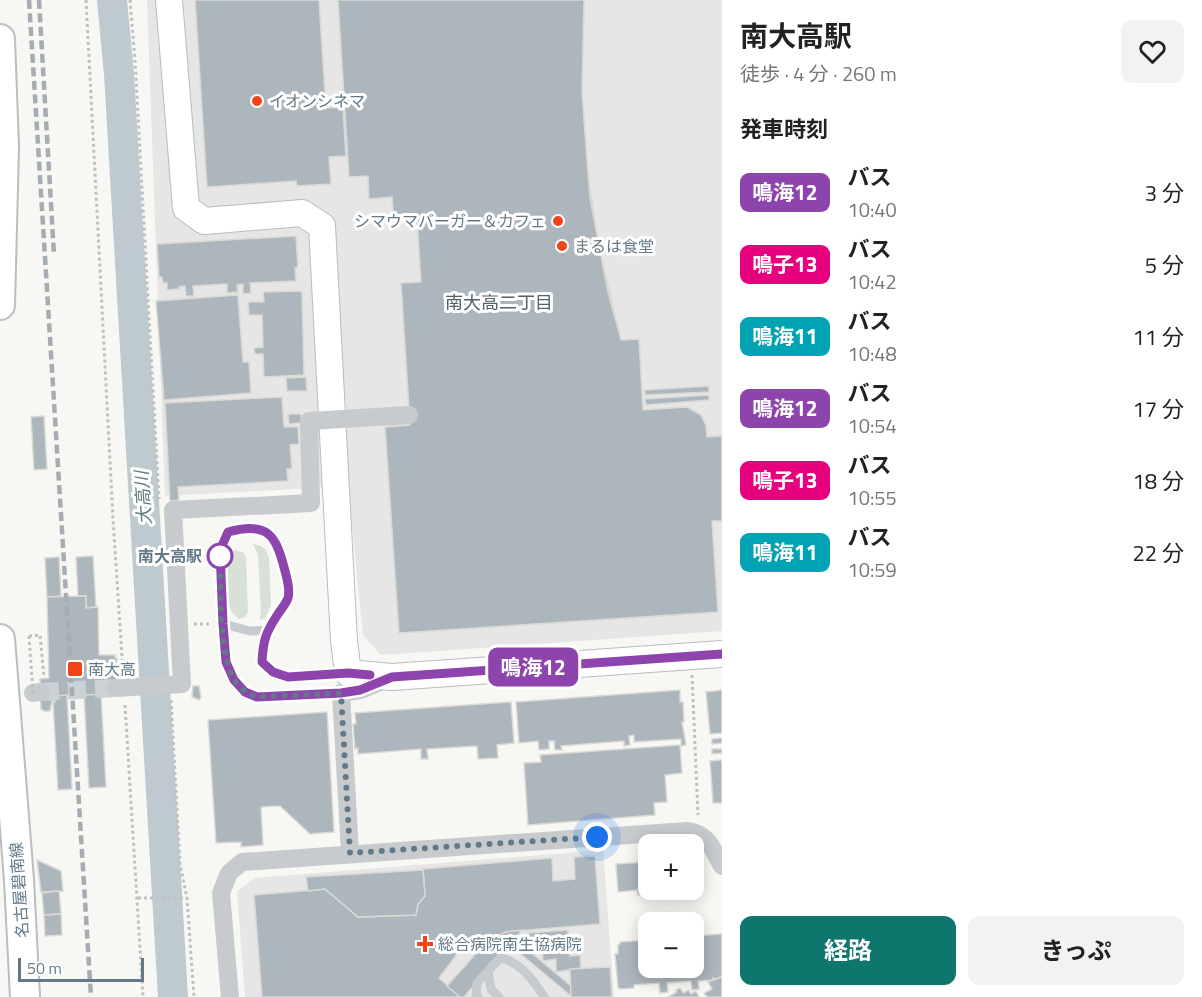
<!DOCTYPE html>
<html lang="ja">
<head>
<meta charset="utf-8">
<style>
  :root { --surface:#fff; --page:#f2f2f2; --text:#222; --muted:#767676; --accent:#0f766e }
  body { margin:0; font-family:"Titillium Web","Noto Sans JP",sans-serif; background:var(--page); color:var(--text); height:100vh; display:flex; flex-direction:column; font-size:22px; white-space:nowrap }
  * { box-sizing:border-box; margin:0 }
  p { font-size:20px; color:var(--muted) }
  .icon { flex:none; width:33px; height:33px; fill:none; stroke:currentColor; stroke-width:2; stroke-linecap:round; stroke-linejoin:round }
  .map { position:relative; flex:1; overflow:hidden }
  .drawer { display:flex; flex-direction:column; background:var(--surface); width:480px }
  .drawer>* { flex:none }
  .badge { padding:0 12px; border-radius:9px; font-size:21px; line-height:39px }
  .fabs { position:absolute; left:638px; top:834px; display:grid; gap:12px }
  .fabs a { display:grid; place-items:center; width:66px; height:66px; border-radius:12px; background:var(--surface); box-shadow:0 3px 15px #0003; font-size:30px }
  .scale { position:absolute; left:18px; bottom:15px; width:126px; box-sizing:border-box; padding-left:6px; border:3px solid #647988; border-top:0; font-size:16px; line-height:21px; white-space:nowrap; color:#647988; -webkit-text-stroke:4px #fff; paint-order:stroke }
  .you { position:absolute; width:30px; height:30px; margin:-15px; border:4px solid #fff; border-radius:50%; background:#1a73e8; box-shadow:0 0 0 9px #1a73e833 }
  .map>.badge { position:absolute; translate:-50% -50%; box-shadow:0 0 0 3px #fff }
  h2 { padding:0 18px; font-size:22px; line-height:54px }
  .round { display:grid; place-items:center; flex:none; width:63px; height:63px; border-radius:12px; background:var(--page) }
  .summary { display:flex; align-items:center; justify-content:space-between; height:102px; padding:0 18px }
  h1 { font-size:28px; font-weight:700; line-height:45px }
  .button { display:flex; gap:12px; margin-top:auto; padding:12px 18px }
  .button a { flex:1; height:69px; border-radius:12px; background:var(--accent); color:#fff; font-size:24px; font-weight:700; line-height:69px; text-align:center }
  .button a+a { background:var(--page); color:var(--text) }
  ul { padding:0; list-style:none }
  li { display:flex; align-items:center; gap:18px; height:72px; padding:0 18px }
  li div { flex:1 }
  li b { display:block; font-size:22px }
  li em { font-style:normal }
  li .badge { min-width:66px; font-weight:700; text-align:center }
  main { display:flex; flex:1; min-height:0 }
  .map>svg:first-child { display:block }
</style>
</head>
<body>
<main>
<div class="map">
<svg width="722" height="997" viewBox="0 0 722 997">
  <rect width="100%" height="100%" fill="#f7f7f4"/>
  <g fill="#e5e6e5">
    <path d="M147,0H722V631L381,655L363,635L348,486L165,496Z"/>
    <path d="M603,850L614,997H245L237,891L255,878Z"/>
  </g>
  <g fill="#d9e0d5">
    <path d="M253,544L261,546L266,550L269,558L271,605L265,618L259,620L261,613L258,555Z"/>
    <path d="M234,550L243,552L246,557L248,612L245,617L239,619C235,616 232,613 230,608C226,594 224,560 234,550Z"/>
  </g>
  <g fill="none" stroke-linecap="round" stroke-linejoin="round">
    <path stroke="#becacf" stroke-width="30" d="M112,0L119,74L173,997"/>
  </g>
  <g fill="#adb6bc" stroke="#d9d9d6" stroke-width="1.5">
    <path d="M195,0H319L326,108L343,107L346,156L329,157L331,184L297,186L296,181L207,187Z"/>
    <path d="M338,0H584L582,93L586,163L599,248L621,340L639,339L643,410L687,407L701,415L706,426L707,437L719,436L722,521H712L718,612L399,633L385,427L410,425L401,283L421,282L417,219L394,221L392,197L369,199L368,176L349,177Z"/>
    <path d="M338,0H584L582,93L590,198L608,292L621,340L639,339L643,410L687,407L701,415L706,426L707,437L722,436V521H712L718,612L399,633L385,427L410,425L401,283L421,282L417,219L394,221L392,197L369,199L368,176L349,177Z"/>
    <path d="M296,236L298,267L295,268L296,281L250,283L251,293L243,294V284L237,285L238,292L227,293V284L193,286L194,296H186L185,286L179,287V289L167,290V283H163L162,277H159L157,244Z"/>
    <path d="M297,291L302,292L304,375L264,377L263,354H255L254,348L263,347L262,315H249L248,302H264L263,292Z"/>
    <path d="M238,295L243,362H249L251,393L164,400L156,301Z"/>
    <path d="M306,377L307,391H287L286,378Z"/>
    <path d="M709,386V392L645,395V390Z"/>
    <path d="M709,395V400L646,405L645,399Z"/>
    <path d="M282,397L284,427H298L299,444L290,445L292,469H287L288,481L178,487L179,500L170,501L165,403Z"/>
    <path d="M288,414H301V423L289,424Z"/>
    <path d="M44,416L47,469L34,470L31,417Z"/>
    <path d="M93,556L96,607L86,608V596H78L76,557Z"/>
    <path d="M59,557L61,596L47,597L45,558Z"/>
    <path d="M86,596V608L98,607L99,655H115V658H117L116,694L55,696V702L52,701L50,711H44L41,709L40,679L49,678L47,597Z"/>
    <path d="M193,686H199L201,697L199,700L192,697Z"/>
    <path d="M680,690V702H683L684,722H682L686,745L681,746V739L634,742V735L629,736L630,745L624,746V741L561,746L562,750H555L554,741H549V749L539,750L538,741L519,743L516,702Z"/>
    <path d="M722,690V733L710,734L706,692Z"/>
    <path d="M101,694L106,787L89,788L84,695Z"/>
    <path d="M67,695L72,789L58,790L53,702H55V696Z"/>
    <path d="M511,702L514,743L497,745L498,758L478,759L477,746L427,749L428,759H421V749L358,754V748L355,749L353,724H356L355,713Z"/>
    <path d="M327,712L334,832L310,834L280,806L261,807L263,845L241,847V842L216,843L208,720Z"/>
    <path d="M722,738V743L712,744V739Z"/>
    <path d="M680,745L682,773L665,775L667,802L654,803L655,815L528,825L524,763L541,762L540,755Z"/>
    <path d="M712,749H722V753L712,754Z"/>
    <path d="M722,760V803H713L710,761Z"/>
    <path d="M595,856L600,924L506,932L488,940L467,941L439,978L460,997H262L254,895L325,889L358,917L416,915L418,904L425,896L423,869L552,858L553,881L575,879L574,857Z"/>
    <path d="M693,859L696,887H693Z"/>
    <path d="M37,860L61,871L63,891L41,892Z"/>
    <path d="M648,862V890H675V893L659,894V890L649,891V895H638L637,890L618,892L616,864Z"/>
    <path d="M423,870L425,896L418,904L416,915L358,917L325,889L308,891L306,877Z"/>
    <path d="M59,891L61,914L44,915L42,893Z"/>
    <path d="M61,914L62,935L45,936L44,915Z"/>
    <path d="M522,930L464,997H460L447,986L488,940L506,932Z"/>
    <path d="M568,930L570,956L580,955L581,968L556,972V959L543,961L542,947L530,949L528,933Z"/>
    <path d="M722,934V976L717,979L713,978V980L698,981L699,989L692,990L691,981L667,983L668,992L660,993L659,983L634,985V988L620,989L618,987L615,954H618V945L620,944V942L648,940V968H693V936Z"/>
    <path d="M515,939L571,986V996L510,945Z"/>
    <path d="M610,967L612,997H571L570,969Z"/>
    <path d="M722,977V997H707L704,993L712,989L708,982Z"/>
    <path d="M680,988L683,993L689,990L691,994L696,991L699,997H668L677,992L676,990Z"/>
  </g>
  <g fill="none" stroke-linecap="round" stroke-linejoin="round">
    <path stroke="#cbd1d4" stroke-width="18" stroke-dasharray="18 9" stroke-linecap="butt" d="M41,692L116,688"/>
    <defs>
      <path id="secondary" d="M169,0L186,208L204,221L302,213L322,226L344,641L348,673L392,677L722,654"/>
      <g id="primary">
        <path d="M0,39L4,147L0,305"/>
        <path d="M0,639L19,880L25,997"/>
      </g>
    </defs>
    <use href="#secondary" stroke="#b7bdc1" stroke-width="28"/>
    <use href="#primary" stroke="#babec2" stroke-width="32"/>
    <g stroke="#bec1c3" stroke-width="3" stroke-dasharray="3 3" stroke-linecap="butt">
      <path d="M86,0L113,519L123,672"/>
      <path d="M130,0L135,60L159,499"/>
      <path d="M194,624H212"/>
      <path d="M29,636L40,635L44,677"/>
      <path d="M692,675L698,815"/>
      <path d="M171,700L180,864L187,898L194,997"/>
      <path d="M125,705L143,997"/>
      <path d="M138,898H187"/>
    </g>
    <g stroke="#c7cbce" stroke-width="9">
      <path d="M223,624L250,631L267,630"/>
      <path d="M341,693L257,697L245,692L234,680L226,662L223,624L220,550L228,532C268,521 276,535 285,571C287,578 290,591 288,598C286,604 281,609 278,614C266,632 263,640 262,662L273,672L288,677L345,673"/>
      <path d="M488,972L491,989L499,997"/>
      <path d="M478,997L476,995L477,983L500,958C519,961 535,982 544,997"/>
    </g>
    <g stroke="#c7cbce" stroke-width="18">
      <path d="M33,693L41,692"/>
      <path d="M350,853L341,693L361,690L390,678"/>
      <path d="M230,997L221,893L229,873L242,862L687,831C709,834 712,848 722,866"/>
    </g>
    <use href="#secondary" stroke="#fff" stroke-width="26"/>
    <use href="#primary" stroke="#fff" stroke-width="28"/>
    <g stroke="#a5acb2" stroke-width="4.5" stroke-dasharray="9 4.5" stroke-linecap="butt">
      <path d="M29,0L91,997"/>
      <path d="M39,0L54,255"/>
    </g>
    <path stroke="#bec1c3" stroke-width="3" stroke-dasharray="3 3" stroke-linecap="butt" d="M29,636L33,693"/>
    <path stroke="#c7cbce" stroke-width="18" d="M116,688L182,684L173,510L311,503L309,421L409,415"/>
  </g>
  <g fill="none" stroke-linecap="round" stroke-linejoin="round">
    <defs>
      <path id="line" d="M370,675L348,673L288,677L273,672L262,662C263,640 266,632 278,614C281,609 286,604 288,598C290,591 287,578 285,571C276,535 268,521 228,532L220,550L223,624L226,662L234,680L245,692L257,697L341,693L360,690L392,677L722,654"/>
    </defs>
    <use href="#line" stroke="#fff" stroke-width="14"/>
    <use href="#line" stroke="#8e44ad" stroke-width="9"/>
    <path stroke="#647988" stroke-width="6" stroke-dasharray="0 10.8" d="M220,556V550C221,581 218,657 235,681C240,689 248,693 257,697L341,693L350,853L597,837"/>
  </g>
  <g fill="#f24319" stroke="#fff" stroke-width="2">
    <circle cx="257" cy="101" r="6"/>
    <circle cx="558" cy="221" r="6"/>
    <circle cx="562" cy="246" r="6"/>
    <rect x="67" y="661" width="16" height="16" rx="3"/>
    <path d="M422 935h6v6h6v6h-6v6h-6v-6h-6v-6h6z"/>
  </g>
  <circle fill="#fff" stroke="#8e44ad" stroke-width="3" cx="220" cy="556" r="12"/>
  <g text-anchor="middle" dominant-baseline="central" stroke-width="6" stroke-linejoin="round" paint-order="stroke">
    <g font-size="16" fill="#647988" stroke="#fff" text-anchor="start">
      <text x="269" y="101">イオンシネマ</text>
      <text x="546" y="221" text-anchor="end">シマウマバーガー＆カフェ</text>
      <text x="574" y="246">まるは食堂</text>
      <text x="88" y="669">南大高</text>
      <text x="438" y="944">総合病院南生協病院</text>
    </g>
    <g font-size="16" font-weight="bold" fill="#647988" stroke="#fff" text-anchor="end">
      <text x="202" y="556">南大高駅</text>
    </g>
    <g font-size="16" fill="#647988" stroke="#fff">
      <text transform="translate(19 890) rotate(-94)">名古屋碧南線</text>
    </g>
    <g font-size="18" fill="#52626c" stroke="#fff">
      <text x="499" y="302">南大高二丁目</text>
    </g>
    <g font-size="18" font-style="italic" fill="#5f7b83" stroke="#fff">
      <text transform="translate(143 498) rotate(-94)">大高川</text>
    </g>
  </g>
</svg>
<div class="fabs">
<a>+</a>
<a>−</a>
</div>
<div class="scale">50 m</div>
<div class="you" style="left:597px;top:837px"></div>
<b class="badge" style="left:533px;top:667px;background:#8e44ad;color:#fff">鳴海12</b>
</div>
<section class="drawer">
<div class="summary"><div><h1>南大高駅</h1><p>徒歩 · 4 分 · 260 m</p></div><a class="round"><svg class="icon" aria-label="heart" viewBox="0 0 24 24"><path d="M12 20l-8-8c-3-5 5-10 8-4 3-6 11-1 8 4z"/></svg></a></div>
<h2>発車時刻</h2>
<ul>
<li><span class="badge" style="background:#8e44ad;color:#fff">鳴海12</span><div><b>バス</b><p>10:40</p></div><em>3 分</em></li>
<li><span class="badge" style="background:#e6007e;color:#fff">鳴子13</span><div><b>バス</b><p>10:42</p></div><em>5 分</em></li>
<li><span class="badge" style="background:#00a3b4;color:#fff">鳴海11</span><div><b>バス</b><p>10:48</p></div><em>11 分</em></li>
<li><span class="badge" style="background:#8e44ad;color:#fff">鳴海12</span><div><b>バス</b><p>10:54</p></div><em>17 分</em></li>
<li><span class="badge" style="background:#e6007e;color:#fff">鳴子13</span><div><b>バス</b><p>10:55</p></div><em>18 分</em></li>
<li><span class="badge" style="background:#00a3b4;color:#fff">鳴海11</span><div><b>バス</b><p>10:59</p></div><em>22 分</em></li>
</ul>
<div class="button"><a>経路</a><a>きっぷ</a></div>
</section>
</main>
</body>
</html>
